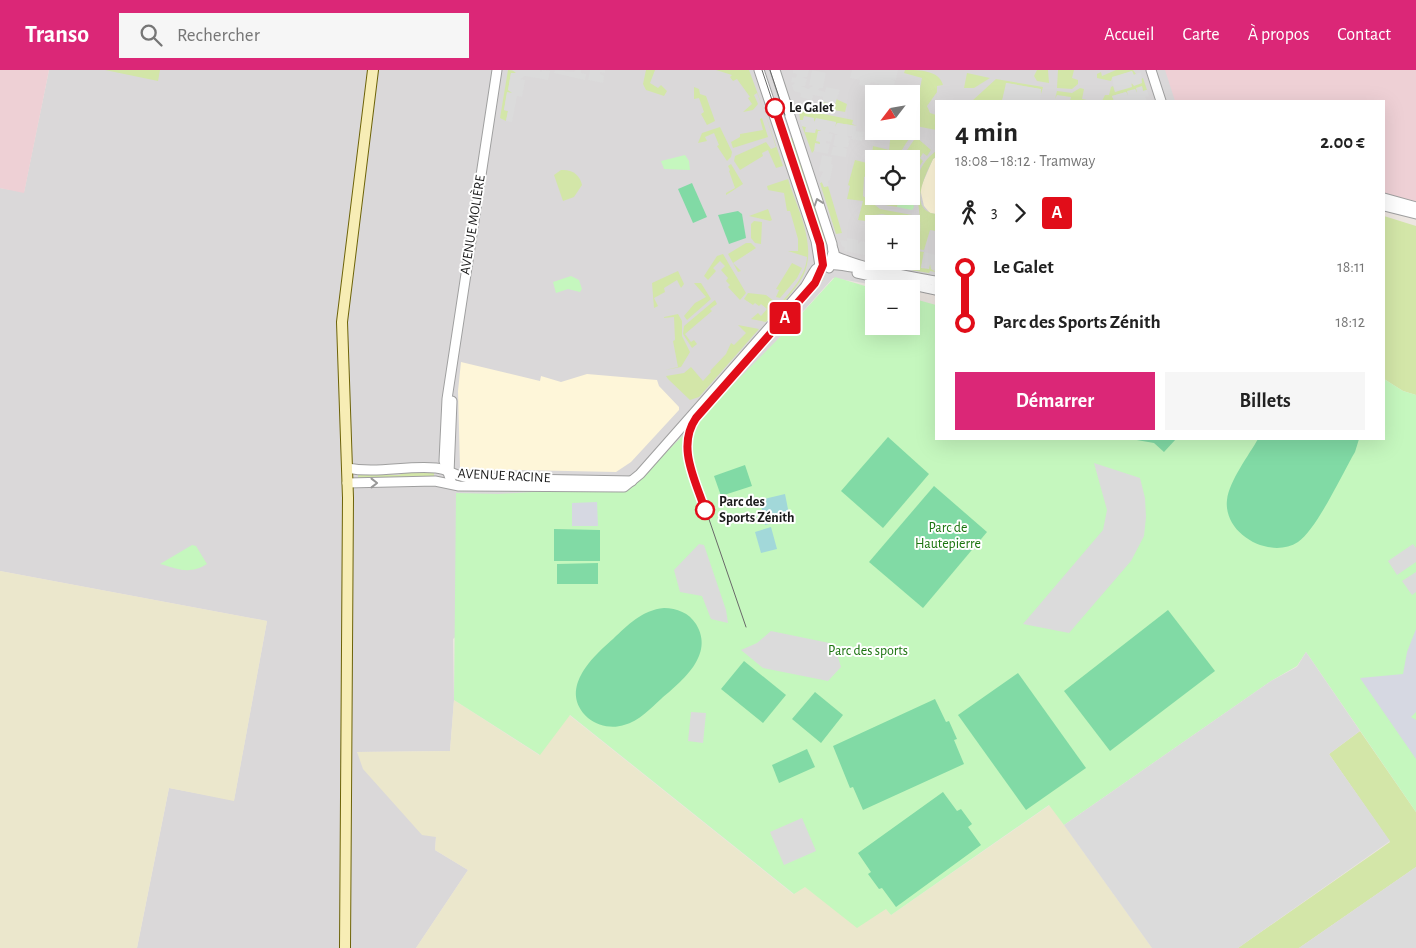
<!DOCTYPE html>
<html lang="fr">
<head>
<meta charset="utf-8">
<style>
  :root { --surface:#fff; --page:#f6f6f6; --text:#222; --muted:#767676; --accent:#db2777 }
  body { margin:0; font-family:"Alegreya Sans",sans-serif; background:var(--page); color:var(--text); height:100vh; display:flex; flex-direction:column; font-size:19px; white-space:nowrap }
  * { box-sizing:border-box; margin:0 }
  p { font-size:16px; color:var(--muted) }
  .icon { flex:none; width:28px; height:28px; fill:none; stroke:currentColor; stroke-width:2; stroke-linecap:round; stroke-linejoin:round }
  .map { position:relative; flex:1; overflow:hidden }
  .drawer { position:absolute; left:935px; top:30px; width:450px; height:340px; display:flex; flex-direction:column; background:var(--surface); border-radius:0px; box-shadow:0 5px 20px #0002 }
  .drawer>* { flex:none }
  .badge { padding:0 10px; border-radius:4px; font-size:18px; line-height:32px }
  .needle { width:32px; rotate:239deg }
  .tools { position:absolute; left:865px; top:15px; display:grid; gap:10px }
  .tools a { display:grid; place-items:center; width:55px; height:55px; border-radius:0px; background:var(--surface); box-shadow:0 5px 20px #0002; font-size:25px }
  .map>.badge { position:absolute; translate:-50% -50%; box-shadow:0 0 0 2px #fff }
  .legs { display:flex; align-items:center; gap:8px; height:55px; padding:0 20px; font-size:16px }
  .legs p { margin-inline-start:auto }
  .head { display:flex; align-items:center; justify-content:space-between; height:85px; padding:0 20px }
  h1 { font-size:28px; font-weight:600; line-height:38px }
  .button { display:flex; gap:10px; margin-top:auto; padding:10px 20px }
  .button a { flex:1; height:58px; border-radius:0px; background:var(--accent); color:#fff; font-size:20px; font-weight:600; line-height:58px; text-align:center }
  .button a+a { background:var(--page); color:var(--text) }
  ul { padding:0 20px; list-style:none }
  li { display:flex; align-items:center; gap:18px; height:55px; font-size:19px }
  li i { display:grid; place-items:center; width:8px; height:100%; margin:0 6px; background:currentColor }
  li i::after { content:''; width:12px; height:12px; margin:-6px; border:4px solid; border-radius:50%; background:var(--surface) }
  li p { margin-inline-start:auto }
  li:first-child i { background:linear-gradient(#0000 50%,currentColor 0) }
  li:last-child i { background:linear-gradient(currentColor 50%,#0000 0) }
  header { display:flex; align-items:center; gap:30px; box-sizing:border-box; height:70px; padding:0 25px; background:var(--accent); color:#fff }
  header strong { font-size:24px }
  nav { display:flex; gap:28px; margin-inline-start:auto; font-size:18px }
  .search { width:350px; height:45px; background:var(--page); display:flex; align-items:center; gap:12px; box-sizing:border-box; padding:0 18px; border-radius:0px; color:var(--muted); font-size:19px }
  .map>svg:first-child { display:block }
</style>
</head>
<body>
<header>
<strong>Transo</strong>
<div class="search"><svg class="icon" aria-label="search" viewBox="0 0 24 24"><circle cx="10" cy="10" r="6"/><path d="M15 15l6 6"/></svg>Rechercher</div>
<nav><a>Accueil</a><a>Carte</a><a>À propos</a><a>Contact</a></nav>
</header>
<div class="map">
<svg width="1416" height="878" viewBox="0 0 1416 878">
  <rect width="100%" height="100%" fill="#ede6e1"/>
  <path fill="#dad8d9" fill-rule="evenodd" d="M49,0H1416L1384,31H936V224L876,211L875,215L833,208L714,341L703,359L453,569L454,630L450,681L357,682L436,767L435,780L468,800L416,878H137L169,718L234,730L267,551L0,501V118L24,122ZM874,24H911V61H874ZM874,89H911V126H874ZM874,154H911V191H874Z"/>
  <g fill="#eed0d5">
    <path d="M0,0H49L24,123L0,118Z"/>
    <path d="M1165,0H1416V132L1384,123V31H1175Z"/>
  </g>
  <g fill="#fef6d9">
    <path d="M936,87V144L930,143L924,136L920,119L933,89Z"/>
    <path d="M461,292L540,311L541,306L561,312L587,304L657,310L659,316L679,337V340L631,392L616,402L466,399L460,397L458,321Z"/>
  </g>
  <g fill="#ebe7cc">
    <path d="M0,501L267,551L234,731L169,718L137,878H0Z"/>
    <path d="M454,630L539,685L569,645L793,824L849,789L891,845L1050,735L1152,878H416L468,800L435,780L436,767L422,765L363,699L357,682L450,681Z"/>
  </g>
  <g fill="#d3e6a8">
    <path d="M105,0H160L158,11Z"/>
    <path d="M508,0L516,1V3H511L508,20L512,21V23H507L504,40L508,41L506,51L500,48Z"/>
    <path d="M646,0H655L650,13L658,18L661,15L667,21L664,26L646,20L643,14Z"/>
    <path d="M716,0H749L763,38L757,23L754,25L758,34L753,40L743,42L752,34L748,28L750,27L737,9L733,11L730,7L732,5Z"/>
    <path d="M905,0C919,0 939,0 943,15L937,16V22L927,36L930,43L936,45V60L911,55V27L918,29L922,8L904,3Z"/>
    <path d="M1037,0H1048L1049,13L1037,11L1034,6Z"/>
    <path d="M1058,0H1074L1072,8L1078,10V14L1072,19L1057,18Z"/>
    <path d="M1116,0H1133L1136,4L1133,5L1132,1L1112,8L1111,11L1097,8V4L1101,2L1102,6Z"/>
    <path d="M967,3L990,8L974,18H964Z"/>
    <path d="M1143,8L1147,20L1143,21L1142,17L1137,23L1135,19L1129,26L1126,22L1112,26L1114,31H1102L1105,25H1109L1111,17L1113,16L1115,22Z"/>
    <path d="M996,9L1043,17L1041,24L1040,19L1007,13L1002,31H972Z"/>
    <path d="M694,17L699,19L700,24L706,26L715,51L707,55L701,44L704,42L699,28L694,29Z"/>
    <path d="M1080,18L1084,19L1082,29L1091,31H1070L1071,27L1057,25L1055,29L1057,21L1072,23Z"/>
    <path d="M836,29L847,34L845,42L823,38V32L835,34Z"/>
    <path d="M799,39L853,50L852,54L857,56L838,53L835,57L836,53L816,49L813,53L804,46L803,50H800Z"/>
    <path d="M764,40L783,96L776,98L768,80L762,83L763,86L740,100L734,91L735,86L766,72L771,79L776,77Z"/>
    <path d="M762,48L768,67L733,78L731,72L740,67V64L763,60L760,49Z"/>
    <path d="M802,56L806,57L805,61L816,59L822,61L818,62L820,74L812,83Z"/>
    <path d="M720,57L732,82L731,87L727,91L717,76L719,75L714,63L705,67L707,71L698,73L702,63Z"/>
    <path d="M899,61L912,64L911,66C895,88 903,89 874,89V101L864,107L863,126L880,139L917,146V164L911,163L912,150L882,144L875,145L874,152L858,150L863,131L847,129L850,116L848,115L855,90L871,94L873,76L889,80L891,62L898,63Z"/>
    <path d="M794,67L829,172L822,175L824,184H820L784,70Z"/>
    <path d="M916,67L931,80L927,86L923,83L920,88L923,91L911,109V89H901Z"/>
    <path d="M936,81V87L933,89C926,104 907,140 936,144V161L930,160L924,180L917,179C930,141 899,109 936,81Z"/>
    <path d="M731,94L743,114L726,125V123L735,118L729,101L730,100L728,96Z"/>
    <path d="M561,100C572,99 580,105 582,115L574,127L563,131L554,105Z"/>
    <path d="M874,108V126H900L897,137L885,135L870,125L868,116Z"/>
    <path d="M788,109C797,138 818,176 803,206C794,223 778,237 766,252L751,249L758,243L761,246L767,239L761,234L759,236L755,233L753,235L744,229L748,223L766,225L779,235C791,221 806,206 807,187L788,181H798V169L790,141H787L784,123L768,120L767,116Z"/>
    <path d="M822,112L824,117L828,116L842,163L836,164L820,113Z"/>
    <path d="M768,139L772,150L770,151L749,146Z"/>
    <path d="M1384,146L1416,156V325L1403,321L1384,309Z"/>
    <path d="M754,151L762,152L761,174L755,173L751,168V154Z"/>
    <path d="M746,173H751L756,178L733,193L741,201L738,202L728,184Z"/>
    <path d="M917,181L924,182L921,198L932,194L931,199L936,202L930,201L929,203L911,200Z"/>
    <path d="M723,184L746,223L740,230L728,217L730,215L726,211L728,208L721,200L725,196L720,191L713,198L716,201L708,210L704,206L717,186Z"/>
    <path d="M792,193L802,198L797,208L780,228L776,227L779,220L776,219Z"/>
    <path d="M678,201L684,214L681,218L677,210L664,218L665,222L654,228L658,236L654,238L652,213Z"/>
    <path d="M816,207L823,210L700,352L694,347Z"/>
    <path d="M694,213H701L711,229L687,250L684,246L695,233L706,227Z"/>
    <path d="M715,230L717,234L710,239L712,241L685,264L691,272L694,270L697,274L692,278L683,264L684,256Z"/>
    <path d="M678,244L682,251V266L690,282L681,297L665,300L678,297L673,271L675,270L674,247L664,248V247Z"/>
    <path d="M738,255L759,259L699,327L690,330L668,309L666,306L684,303L691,297L703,311L711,302L710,301L726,284L731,273L734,275L746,263Z"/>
    <path d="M405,402H434V408L358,409V404L399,405Z"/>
    <path d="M1360,661L1416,742V797L1299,878H1238L1390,772L1329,684Z"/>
  </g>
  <g fill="#c5f7be">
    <path d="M685,85L689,91L690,100L664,99L661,91Z"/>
    <path d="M911,122L914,137L912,140L897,137L900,126H911Z"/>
    <path d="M571,206L579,210L582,219L580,222L568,219L556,223L553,212Z"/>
    <path d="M835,207L875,219L874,256H911V228L936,235V369H1384V309L1403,321L1416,325V742L1306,582L1297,596L1271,611L1064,755L1049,735L891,845L886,839L857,858L805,817L794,824L570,645L540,685L454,630L456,423L498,424L633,416L782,265Z"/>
    <path d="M192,475L196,476L207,494C189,505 179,499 160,494Z"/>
  </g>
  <g fill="#81daa5">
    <path d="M692,113L707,147L693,153L678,119Z"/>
    <path d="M738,141L742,144L746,168L729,174L718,145Z"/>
    <path d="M888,367L929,404L883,458L841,421Z"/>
    <path d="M1131,369H1176L1164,382L1154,373Z"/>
    <path d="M1258,369H1359L1355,382C1342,404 1317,459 1298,472C1270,490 1223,464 1227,430C1229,411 1249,385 1258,369Z"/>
    <path d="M745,395L752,416L721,426L714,406Z"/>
    <path d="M934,416L987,462L923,538L869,492Z"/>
    <path d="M554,459L600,460V491H554Z"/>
    <path d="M598,493V514H557V494Z"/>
    <path d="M664,538C677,538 689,543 696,554C715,585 682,611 661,629C650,639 639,651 624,655C612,659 598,656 588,648C558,620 591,588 613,569C628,555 642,540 664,538Z"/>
    <path d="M1168,540L1215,601L1110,681L1064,621Z"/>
    <path d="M744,591L786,625L763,653L721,619Z"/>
    <path d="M1018,603L1086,698L1026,740L958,645Z"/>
    <path d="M815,622L843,645L821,673L792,649Z"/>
    <path d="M935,629L946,652L949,651L957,669L954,670L964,694L863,740L853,717L850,718L833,676Z"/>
    <path d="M807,679L815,697L779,713L772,695Z"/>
    <path d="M943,722L957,741L961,739L972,754L968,757L981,775L896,837L882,818L879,819L868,804L871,802L858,783Z"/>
  </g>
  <g fill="#dbdbdb">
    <path d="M512,0H540L541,3L542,0L550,1L548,10L525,6L520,9L525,10L522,27L517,26L512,52L506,51L508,41L504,40L507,22L512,23L508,20L511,3H516Z"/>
    <path d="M555,0L574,2L576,0H587H581V3L586,4L585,10L554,3Z"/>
    <path d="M590,0H605V3L600,2V4L604,6L603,13L588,10Z"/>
    <path d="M793,0H809L807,7H802L807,9L805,16H801L808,19L813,16L809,15L812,0L826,3L823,18H819L818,20L825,22L826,17L840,20L835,34L823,32V27L813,25L812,30L800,27L801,23L794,21L792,15L795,13L791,12L792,7L796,8L797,4L793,3Z"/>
    <path d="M852,0H898L896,10L891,9L895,11L893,22L878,19L879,14L871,12L869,17L859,15L860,10L850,8Z"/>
    <path d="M1132,1L1134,5L1141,2L1142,13L1134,16L1131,12L1132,17L1115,22L1112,7Z"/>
    <path d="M1006,13L1041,19L1040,30L1002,31Z"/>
    <path d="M1142,16L1143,21L1147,20L1149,26L1145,27L1147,31H1114L1112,26L1126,22L1128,26L1127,21L1135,19L1137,23L1136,18Z"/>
    <path d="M804,46L814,48V53L816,48L836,52L835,57L837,53L857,56L856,61L864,62L862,71L851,69L852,66H847L850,68L848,77H843L847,79L846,87L831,85L833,77H837L833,75L835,65H839L830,62L828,63L833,64L831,72L826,71V73L830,74L828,84L814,81L815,73L820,74V72L816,71L818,61H822L816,59L815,63L805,62L806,57L802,56L800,50H803Z"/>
    <path d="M822,85L832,87L831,94L833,95L830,110L828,111L829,116L824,117L822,112L820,113V108L823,102L819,101Z"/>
    <path d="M847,168L858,170V174L861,171L871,173L872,177L874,172V187L844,181L845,177L842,176L840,170L847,171Z"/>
    <path d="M924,182L936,185V200L931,199L930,194L929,199L921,198Z"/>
    <path d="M1094,393L1140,408L1145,428L1146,447L1144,466L1131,491L1069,563L1023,554L1103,460L1107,440Z"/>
    <path d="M699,474L704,475L726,540L728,553L711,549L702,526L680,522L674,500Z"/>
    <path d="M1413,474L1416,478V492L1397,505L1388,491Z"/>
    <path d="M1416,502V522L1412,525L1402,511Z"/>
    <path d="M771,561L834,574L841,597L828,611L763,598L741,580L757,573Z"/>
    <path d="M1306,582L1360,661L1329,684L1390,771L1238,878H1152L1064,755L1271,611L1297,597Z"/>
    <path d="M691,642L706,643L703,673L688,671Z"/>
    <path d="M802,748L816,781L784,795L770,762Z"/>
    <path d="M1416,797V878H1299Z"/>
  </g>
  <g fill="#d6d8e2">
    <path d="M597,432L598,456H572V433Z"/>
    <path d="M1416,559V642L1411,647L1416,650V689L1360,608L1403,604L1407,582Z"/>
  </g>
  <g fill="#a2d8d9">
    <path d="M785,424L790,449L765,455L760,430Z"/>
    <path d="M771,457L777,479L761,483L755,462Z"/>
  </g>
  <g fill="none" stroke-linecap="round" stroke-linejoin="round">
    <defs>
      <g id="tertiary">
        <path d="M759,0L816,171L820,196"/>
        <path d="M775,0L832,174L833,182L829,198"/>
        <path d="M1151,0L1161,31"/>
        <path d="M1384,128L1416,137"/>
        <path d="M1384,136L1416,144"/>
        <path d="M833,179L835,186C867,200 903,205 936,211"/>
        <path d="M857,203L936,220"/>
        <path d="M347,398C377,404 407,395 436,398C448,399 457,407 470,408L632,411"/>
        <path d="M449,403L452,331"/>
        <path d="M347,413L435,411L459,416L624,417L640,404L663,378L805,217C809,211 812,204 816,199C828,188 855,201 871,198"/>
        <path d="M452,414L444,391L447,329L497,0"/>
      </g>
      <path id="secondary" d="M345,878L348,428L342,252L373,0"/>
    </defs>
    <use href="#tertiary" stroke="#9f9f9f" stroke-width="11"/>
    <use href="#secondary" stroke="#6d6308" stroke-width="12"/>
    <use href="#tertiary" stroke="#fff" stroke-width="9"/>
    <use href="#secondary" stroke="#f7edb5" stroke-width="10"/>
    <g stroke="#696969" stroke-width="1">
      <path d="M770,0L785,45"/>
      <path d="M746,557L689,391L688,368L696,348L817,210L823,195L820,174L762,0"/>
    </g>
  </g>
  <defs><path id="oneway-chevron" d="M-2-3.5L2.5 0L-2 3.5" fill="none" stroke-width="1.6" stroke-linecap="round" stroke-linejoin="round" transform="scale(1.25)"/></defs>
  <g stroke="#989898">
    <use href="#oneway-chevron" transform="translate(818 132) rotate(-109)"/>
    <use href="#oneway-chevron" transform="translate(374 413)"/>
  </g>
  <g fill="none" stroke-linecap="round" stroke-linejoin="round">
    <defs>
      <path id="line-1" d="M705,440C696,411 676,377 696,348L815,213L823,195L820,174L775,38"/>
    </defs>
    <use href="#line-1" stroke="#fff" stroke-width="11"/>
    <use href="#line-1" stroke="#e10d19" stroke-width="8"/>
  </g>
  <g fill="#fff" stroke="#e10d19" stroke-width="2.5">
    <circle cx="775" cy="38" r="9"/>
    <circle cx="705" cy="440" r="9"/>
  </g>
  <g text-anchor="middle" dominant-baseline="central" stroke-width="4" stroke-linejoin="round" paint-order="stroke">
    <g font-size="14" font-weight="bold" fill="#1b1b1b" stroke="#fff" text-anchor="start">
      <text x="789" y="38">Le Galet</text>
      <text x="719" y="432">Parc des<tspan x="719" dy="16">Sports Zénith</tspan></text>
    </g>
    <g font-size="14" fill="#1b1b1b" stroke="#fff">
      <text transform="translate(473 155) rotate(-81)">AVENUE MOLIÈRE</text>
      <text transform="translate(504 406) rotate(3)">AVENUE RACINE</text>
    </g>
    <g font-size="14" fill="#1b740f" stroke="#fff">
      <text x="948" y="458">Parc de<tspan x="948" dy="16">Hautepierre</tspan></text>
      <text x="868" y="581">Parc des sports</text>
    </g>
  </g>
</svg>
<div class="tools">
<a><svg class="needle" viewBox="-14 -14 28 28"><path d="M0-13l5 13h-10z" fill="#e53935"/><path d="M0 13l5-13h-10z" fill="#767676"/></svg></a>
<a><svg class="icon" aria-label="locate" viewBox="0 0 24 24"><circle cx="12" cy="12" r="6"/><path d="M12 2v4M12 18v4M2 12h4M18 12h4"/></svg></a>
<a>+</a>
<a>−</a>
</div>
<b class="badge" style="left:785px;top:248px;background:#e10d19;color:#fff">A</b>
<section class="drawer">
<div class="head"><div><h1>4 min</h1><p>18:08 – 18:12 · Tramway</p></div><b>2.00 €</b></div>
<div class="legs"><svg class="icon" aria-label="walk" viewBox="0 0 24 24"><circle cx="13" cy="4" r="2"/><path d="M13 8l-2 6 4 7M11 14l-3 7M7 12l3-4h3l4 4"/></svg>3<svg class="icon" aria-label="forward" viewBox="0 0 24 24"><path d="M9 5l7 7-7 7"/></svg><b class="badge" style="background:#e10d19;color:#fff">A</b></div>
<ul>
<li><i style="color:#e10d19"></i><b>Le Galet</b><p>18:11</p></li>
<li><i style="color:#e10d19"></i><b>Parc des Sports Zénith</b><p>18:12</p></li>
</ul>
<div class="button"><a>Démarrer</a><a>Billets</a></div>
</section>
</div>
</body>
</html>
